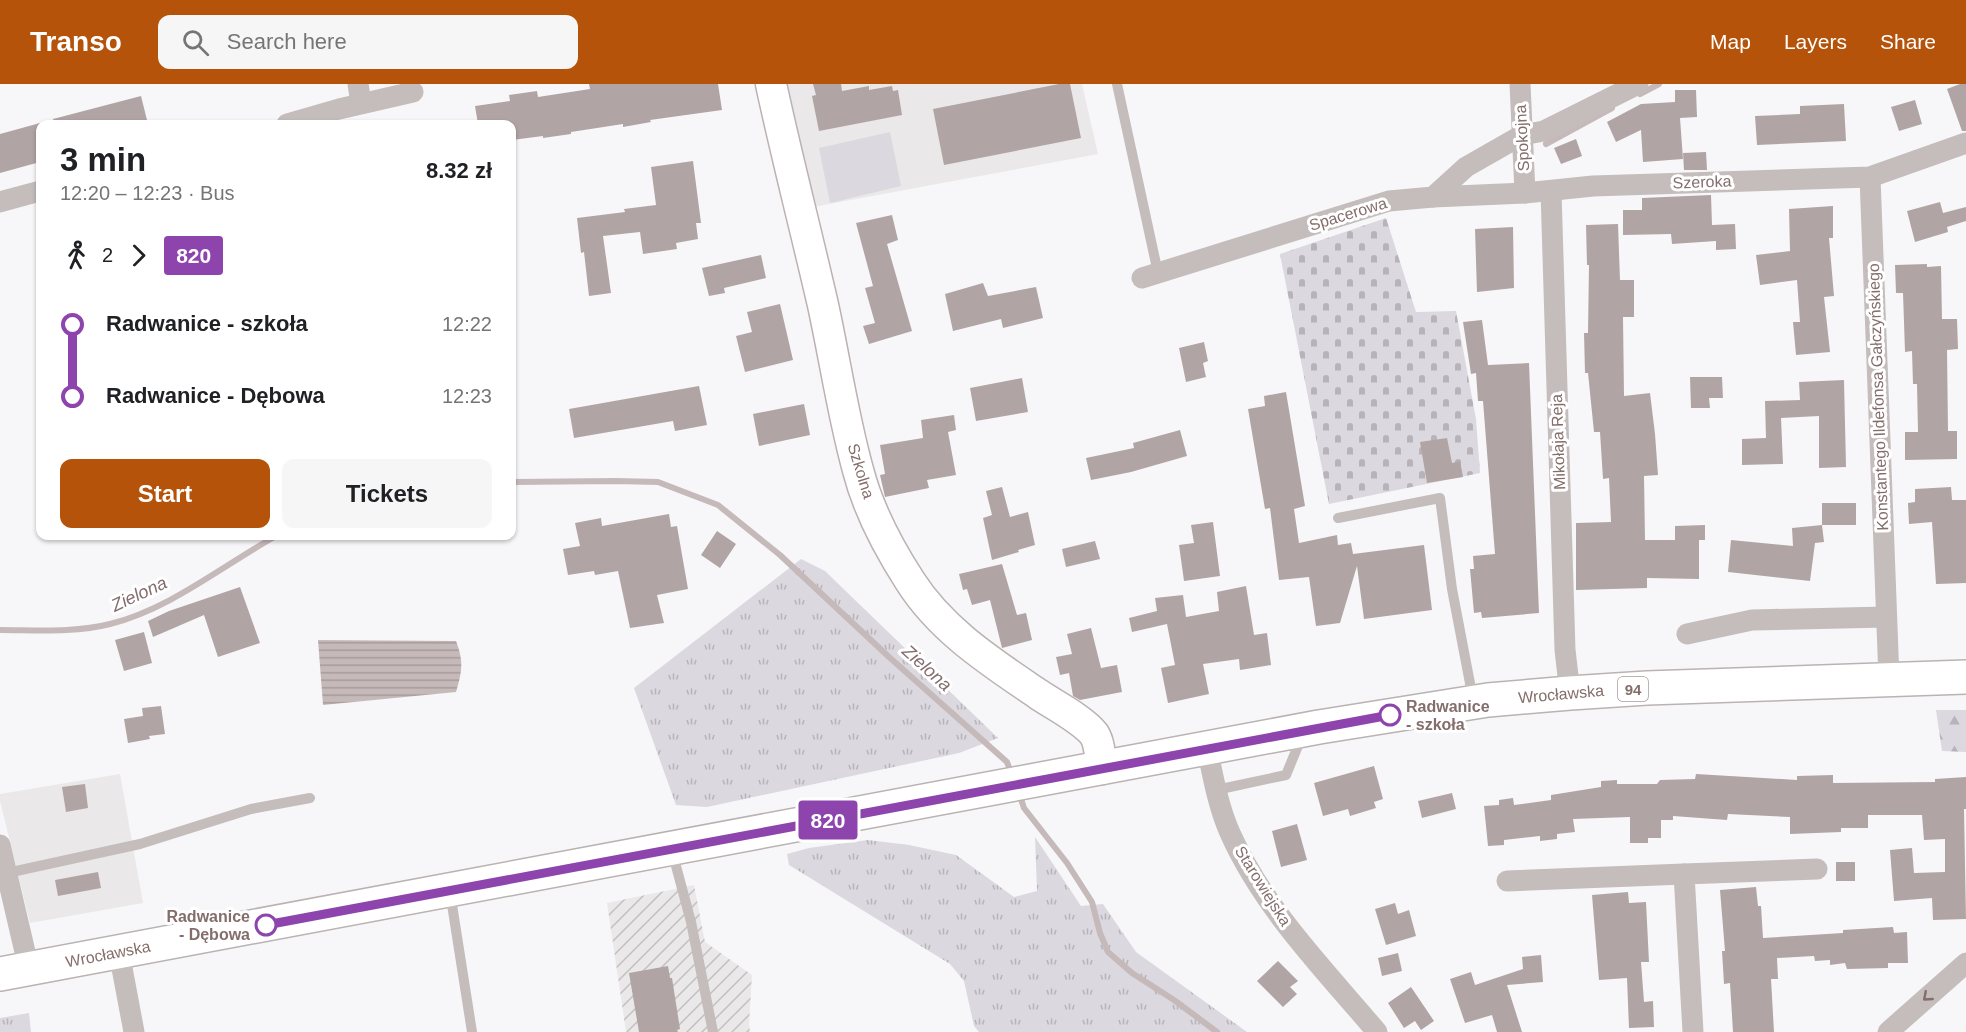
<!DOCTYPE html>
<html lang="en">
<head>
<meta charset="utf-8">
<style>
  :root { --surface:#fff; --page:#f6f6f6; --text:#202124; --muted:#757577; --accent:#b45309 }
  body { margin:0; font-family:Helvetica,sans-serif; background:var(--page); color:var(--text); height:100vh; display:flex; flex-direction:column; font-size:22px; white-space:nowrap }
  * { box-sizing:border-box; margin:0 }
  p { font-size:20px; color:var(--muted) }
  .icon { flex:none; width:33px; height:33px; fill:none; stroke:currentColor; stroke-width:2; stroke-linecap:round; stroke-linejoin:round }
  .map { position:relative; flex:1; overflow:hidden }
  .panel { position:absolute; left:36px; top:36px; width:480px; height:420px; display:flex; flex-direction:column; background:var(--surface); border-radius:12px; box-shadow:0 2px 4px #0004 }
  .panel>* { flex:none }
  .badge { padding:0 12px; border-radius:4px; font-size:21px; line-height:39px }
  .map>.badge { position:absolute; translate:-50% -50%; box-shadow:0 0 0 3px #fff }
  .legs { display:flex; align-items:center; gap:9px; height:66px; padding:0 24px; font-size:20px }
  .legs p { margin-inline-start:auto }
  .headline { display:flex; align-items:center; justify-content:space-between; height:102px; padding:0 24px }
  h1 { font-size:33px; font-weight:800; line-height:45px }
  .cta { display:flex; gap:12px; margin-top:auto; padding:12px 24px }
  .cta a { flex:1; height:69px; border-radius:12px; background:var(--accent); color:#fff; font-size:24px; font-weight:800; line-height:69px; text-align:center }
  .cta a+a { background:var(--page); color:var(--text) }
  ul { padding:0 24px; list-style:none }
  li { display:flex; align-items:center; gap:21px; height:72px; font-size:22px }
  li i { display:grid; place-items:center; width:9px; height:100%; margin:0 8px; background:currentColor }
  li i::after { content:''; width:15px; height:15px; margin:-8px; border:4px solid; border-radius:50%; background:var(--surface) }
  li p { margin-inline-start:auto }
  li:first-child i { background:linear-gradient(#0000 50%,currentColor 0) }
  li:last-child i { background:linear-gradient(currentColor 50%,#0000 0) }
  header { display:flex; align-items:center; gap:36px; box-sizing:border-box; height:84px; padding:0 30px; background:var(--accent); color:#fff }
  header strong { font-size:28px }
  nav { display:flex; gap:33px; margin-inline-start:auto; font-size:21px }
  .search { width:420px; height:54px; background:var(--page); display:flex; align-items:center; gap:15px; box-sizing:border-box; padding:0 21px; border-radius:12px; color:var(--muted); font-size:22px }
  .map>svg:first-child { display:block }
</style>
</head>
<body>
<header>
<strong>Transo</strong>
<div class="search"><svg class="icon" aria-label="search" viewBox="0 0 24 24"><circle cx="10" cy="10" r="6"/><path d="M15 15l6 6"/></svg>Search here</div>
<nav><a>Map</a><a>Layers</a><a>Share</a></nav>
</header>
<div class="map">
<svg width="1966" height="948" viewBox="0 0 1966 948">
  <defs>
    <pattern id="industrial-furrows" width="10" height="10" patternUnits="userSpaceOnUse" patternTransform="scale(1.5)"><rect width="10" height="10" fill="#eae8e9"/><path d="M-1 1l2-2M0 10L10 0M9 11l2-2" fill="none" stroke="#c3c0c1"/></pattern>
    <pattern id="grass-tufts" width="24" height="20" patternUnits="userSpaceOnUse" patternTransform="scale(1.5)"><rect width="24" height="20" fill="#dbd8df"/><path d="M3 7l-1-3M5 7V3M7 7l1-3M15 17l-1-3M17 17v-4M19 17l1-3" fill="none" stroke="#b7b3b9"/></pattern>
    <pattern id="forest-firs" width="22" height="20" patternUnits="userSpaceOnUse" patternTransform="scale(1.5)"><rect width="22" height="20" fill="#dbd8df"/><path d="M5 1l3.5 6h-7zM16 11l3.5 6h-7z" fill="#b7b3b9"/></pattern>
    <pattern id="cemetery-stones" width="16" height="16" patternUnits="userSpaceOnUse" patternTransform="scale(1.5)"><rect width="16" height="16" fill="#dbd8df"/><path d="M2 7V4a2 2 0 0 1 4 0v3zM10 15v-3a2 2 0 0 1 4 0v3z" fill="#b7b3b9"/></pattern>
    <pattern id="water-rules" width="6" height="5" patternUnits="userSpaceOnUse" patternTransform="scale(1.5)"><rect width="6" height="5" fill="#c6b9ba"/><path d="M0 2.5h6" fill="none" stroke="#a69b9b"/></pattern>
  </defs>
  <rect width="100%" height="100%" fill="#f7f7f9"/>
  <g fill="#eae8e9">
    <path d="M788,0H1082L1098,70L813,123Z"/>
    <path d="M120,690L143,819L30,839L0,717V710Z"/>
  </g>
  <path fill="url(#industrial-furrows)" d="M694,801L705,858L752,891L749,939L750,948H626L607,819Z"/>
  <g fill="url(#grass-tufts)">
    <path d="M801,475L825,487L998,654L959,669L707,723L676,721L634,604Z"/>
    <path d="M1035,753L1081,822L1103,820L1136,868L1247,948H979L974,942L964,897L950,880L789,781L787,770L809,764L868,756L909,761L956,771L1014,813L1037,807Z"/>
    <path d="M29,929L31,948H0V934Z"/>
  </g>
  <path fill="url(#forest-firs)" d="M1936,626H1966V668L1942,667Z"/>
  <path fill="url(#cemetery-stones)" d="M1386,134L1416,228L1456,227L1476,335L1480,389L1329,420L1280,170Z"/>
  <path fill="#dbd8df" d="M890,48L901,102L830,119L819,64Z"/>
  <path fill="url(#water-rules)" d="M318,556L456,557C464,578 462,587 456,608L323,621Z"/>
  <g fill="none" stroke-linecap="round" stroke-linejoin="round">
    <g stroke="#c6b9ba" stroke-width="6">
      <path d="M1640,10L1659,0"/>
      <path d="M1546,60L1612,24"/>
      <path d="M512,398L616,397L658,398L718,421L780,471L889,573L1007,678L1012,691"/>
      <path d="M0,546C36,546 75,549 110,540C170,525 222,482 276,452"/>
      <path d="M1019,709L1024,724L1067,779L1092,818L1100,849L1108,868L1132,889L1174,916L1217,948"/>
    </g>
  </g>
  <g fill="#b1a4a4">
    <path d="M589,0H718L722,26L650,36L651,38L623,43V40L571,48V50L543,54V52L512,56V40H478L475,22L510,17L509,11L537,7L538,13L590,5Z"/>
    <path d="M813,0H841L842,7L869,2V6L892,2L893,7L898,6L902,31L819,47L812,12L816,11Z"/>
    <path d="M1059,0H1070L1081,54L944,81L933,25Z"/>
    <path d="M1960,0H1966V47H1962L1947,5Z"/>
    <path d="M1675,6H1696L1697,33L1680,34L1683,75L1643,78L1641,46L1616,58L1607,38L1641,20L1675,18Z"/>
    <path d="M141,12L148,40H54L53,35Z"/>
    <path d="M1915,16L1922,40L1899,47L1891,23Z"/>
    <path d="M1844,20L1846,57L1757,61L1755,32L1800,30V22Z"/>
    <path d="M40,39V78L0,89V50Z"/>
    <path d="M1576,55L1582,72L1561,80L1554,64Z"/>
    <path d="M1706,68L1707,86H1684L1683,69Z"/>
    <path d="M693,77L701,139H696L698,155L676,159L677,165L643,170L640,148L603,152L611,209L589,212L584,168L581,169L577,134L625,128L624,125L656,121L651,83Z"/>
    <path d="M1711,111L1712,141L1735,140L1736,165L1716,166V157L1672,160L1671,150L1623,151V126H1642V114Z"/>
    <path d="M1940,118L1943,129L1966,123V137L1947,143L1948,148L1915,158L1907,127Z"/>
    <path d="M1833,122V154H1829L1834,212L1824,213L1830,268L1796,271L1793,238H1800L1797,196L1760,201L1756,171L1790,167L1789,125Z"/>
    <path d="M892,131L898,156L887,160L912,247L869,260L863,242L875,239L865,204L873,202L856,139Z"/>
    <path d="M1618,140L1620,196H1634V233H1623L1624,312L1650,309L1655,350L1658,391L1644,392L1645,456H1675V442L1705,441V456H1699V495L1647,494V504L1576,506V439L1611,438L1609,394L1603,395L1600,348H1594L1588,289H1585L1584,249H1588L1589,181H1587L1586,141Z"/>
    <path d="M1513,143L1514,204L1477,208L1475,145Z"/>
    <path d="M761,171L766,194L724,204L725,209L709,212L702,184Z"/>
    <path d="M1927,180V183L1941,182L1942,235H1957L1958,265L1947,266L1948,347H1957V375L1905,376V348H1918L1917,300H1913L1912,267L1905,268L1903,209H1896L1895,181Z"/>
    <path d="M983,199L988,212L1036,203L1043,234L1003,244L1001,235L953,247L945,210Z"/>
    <path d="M780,220L793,276L745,288L736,252L752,248L747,228Z"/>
    <path d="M1482,236L1488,281L1529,279L1539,529L1482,534L1481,528L1474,529L1470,485H1474L1473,472L1495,470L1483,317H1478L1476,289L1471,290L1463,238Z"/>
    <path d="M1204,258L1208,277L1203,279L1206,293L1186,298L1179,264Z"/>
    <path d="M1690,293H1722L1723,314H1709L1710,324H1691Z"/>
    <path d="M1022,294L1028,328L976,337L970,304Z"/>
    <path d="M1844,296L1846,383L1819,384V332L1781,334L1783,380L1742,381V355L1766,354L1765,317L1800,316L1799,298Z"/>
    <path d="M699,302L707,341L675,347L673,337L574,354L569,325Z"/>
    <path d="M1286,308L1305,422L1294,425L1299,459L1337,451L1338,461L1351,459L1353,470L1424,461L1432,526L1364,535L1357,482L1340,539L1316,542L1309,493L1279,496L1270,424L1265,425L1248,325L1265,322L1264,312Z"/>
    <path d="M804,320L810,351L759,362L753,330Z"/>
    <path d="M954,331L956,346L948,348L956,391L927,396L929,404L885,413L880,391L885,390L880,361L923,354L921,336Z"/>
    <path d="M1180,346L1187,372L1131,388L1091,396L1086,374L1134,364L1133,359Z"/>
    <path d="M1447,354L1452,379L1460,377L1463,393L1427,399L1420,358Z"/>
    <path d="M1002,403L1010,433L1028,428L1035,461L1018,466L1019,468L992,476L983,434L992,431L986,407Z"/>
    <path d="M1951,403L1952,416H1966V499L1936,500L1932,438L1909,440L1908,419L1915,418V405Z"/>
    <rect x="1822" y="419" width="34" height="22"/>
    <path d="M669,430L671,443L677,442L688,505L657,511L664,539L630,544L618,487L595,491L594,487L568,491L563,465L580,462L575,439L601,434L602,442Z"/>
    <path d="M1213,438L1220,492L1184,497L1179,461L1194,459L1191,441Z"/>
    <path d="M1822,441L1824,458L1815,459L1810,497L1728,488L1731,456L1793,462L1792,444Z"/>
    <path d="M717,447L736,460L720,484L701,471Z"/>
    <path d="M1095,457L1100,475L1066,483L1062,465Z"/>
    <path d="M1002,480L1017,531L1026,529L1032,556L1002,564L990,516L972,521L967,505L963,506L959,490Z"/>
    <path d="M1246,502L1254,551L1267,549L1271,581L1240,586L1239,575L1203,580L1209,610L1168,619L1161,584L1175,581L1167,540L1132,548L1129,534L1157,527L1155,514L1183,511L1186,533L1219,527L1217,508Z"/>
    <path d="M240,503L260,559L218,573L204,531L153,553L148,537L169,527Z"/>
    <path d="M1091,544L1101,584L1117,581L1122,608L1080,616L1073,612L1069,589L1060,591L1056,573L1072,570L1067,550Z"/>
    <path d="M144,548L152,579L124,587L115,556Z"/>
    <path d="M161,622L165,650L149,652L150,655L128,659L124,635L143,632L142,624Z"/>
    <path d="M1374,682L1383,715L1374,718L1376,724L1350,732L1348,725L1323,732L1314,699Z"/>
    <path d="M1696,690L1797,696V692L1833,691V699L1935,698V695L1966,693V725H1964L1966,835L1933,836L1932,814L1894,817L1890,766L1912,764L1914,789L1945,788V755L1924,756L1922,731H1868V744H1841V748L1790,750V733L1728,730L1727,736L1673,732V736H1661V754H1648V759H1630V733L1573,735L1575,748L1557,750V755L1540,757V752L1504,756V761L1488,762L1484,722L1499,721V716L1513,714L1514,721L1551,716V711L1601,703V697L1617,696V700H1657L1660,696L1695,695Z"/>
    <path d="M85,700L88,724L66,728L62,703Z"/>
    <path d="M1452,709L1456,725L1422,734L1418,717Z"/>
    <path d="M1297,740L1307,776L1281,783L1272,747Z"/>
    <rect x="1836" y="778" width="19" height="19"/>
    <path d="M98,788L101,804L58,812L55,796Z"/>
    <path d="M1756,803L1758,822H1761L1763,854L1843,849V846L1893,843L1894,849L1907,848L1908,879H1888V884L1847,885L1845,879L1830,881V876L1815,877L1814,872L1777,874L1778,895H1771L1774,948H1733L1730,899L1724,900L1722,867H1725L1720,806Z"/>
    <path d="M1628,808L1629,819L1646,818L1649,878H1641L1644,918L1653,917L1654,943L1629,944L1627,894L1599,896L1592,811Z"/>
    <path d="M1395,819L1398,830L1409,826L1416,852L1386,861L1375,825Z"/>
    <path d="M1398,869L1402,887L1382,892L1378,874Z"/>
    <path d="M1541,871L1543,898L1507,901L1522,948H1497L1492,931L1465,939L1450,895L1471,888L1475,901L1523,885L1522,873Z"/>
    <path d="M1278,877L1298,897L1290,903L1297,910L1283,923L1257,897Z"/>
    <path d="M668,882L670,894H672L680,945L677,946L678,948H639L629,889Z"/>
    <path d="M1411,903L1434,937L1421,946L1415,937L1404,944L1388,919Z"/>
  </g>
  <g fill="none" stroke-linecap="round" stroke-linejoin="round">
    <defs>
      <path id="secondary" d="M771,0C787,74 806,147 823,221C835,276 843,332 858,386C868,425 888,463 910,497C941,546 991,578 1038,610C1054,621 1082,635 1094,650C1100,659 1100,674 1102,685"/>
      <path id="primary" d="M0,890L1319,643L1488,616L1570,609L1647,604L1966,593"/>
    </defs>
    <use href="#secondary" stroke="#bbb2b1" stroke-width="33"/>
    <use href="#primary" stroke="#bab3b2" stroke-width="36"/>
    <g stroke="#c4bdbc" stroke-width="10">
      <path d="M1117,0L1158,189"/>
      <path d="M1338,434L1440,414L1452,505L1473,615"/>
      <path d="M1216,706L1286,691L1302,652"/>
      <path d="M672,767L691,838L713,948"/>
      <path d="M7,789L140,760L251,725L310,714"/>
      <path d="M450,808L472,948"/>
    </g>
    <g stroke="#c4bdbc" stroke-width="21">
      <path d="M358,0L361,19"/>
      <path d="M1520,0L1525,109"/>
      <path d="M287,40L339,25L413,8"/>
      <path d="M1870,93L1889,595"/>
      <path d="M1551,107L1565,566L1570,609"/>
      <path d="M1433,113L1525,109L1593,102L1870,93L1966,59"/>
      <path d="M0,118L40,107"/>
      <path d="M1142,194L1389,117L1433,113L1466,83L1522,51L1544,47L1638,0"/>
      <path d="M1687,550L1752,536L1886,533"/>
      <path d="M1207,664C1213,692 1218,722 1230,749C1264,825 1324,885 1377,948"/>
      <path d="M0,761L29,885"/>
      <path d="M1507,797L1684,790"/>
      <path d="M119,868L134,948"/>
      <path d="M1693,948L1684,790L1817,785"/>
      <path d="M1888,948L1966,879"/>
    </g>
    <use href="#secondary" stroke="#fff" stroke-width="30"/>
    <use href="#primary" stroke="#fff" stroke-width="33"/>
  </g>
  <defs><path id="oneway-chevron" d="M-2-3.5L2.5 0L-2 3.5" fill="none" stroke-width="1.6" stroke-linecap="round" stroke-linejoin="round" transform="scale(1.5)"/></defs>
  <use stroke="#846e6b" href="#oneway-chevron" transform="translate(1927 913) rotate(139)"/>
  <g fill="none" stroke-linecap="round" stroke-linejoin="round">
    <defs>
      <path id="line-1" d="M266,841L1390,631"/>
    </defs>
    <use href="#line-1" stroke="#fff" stroke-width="14"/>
    <use href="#line-1" stroke="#8e44ad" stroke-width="9"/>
  </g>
  <g fill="#fff" stroke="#8e44ad" stroke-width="3">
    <circle cx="1390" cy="631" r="10"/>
    <circle cx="266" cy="841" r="10"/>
  </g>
  <g text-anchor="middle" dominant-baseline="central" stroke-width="6" stroke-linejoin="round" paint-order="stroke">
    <rect fill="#fff" stroke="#a99a97" stroke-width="1.5" x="1618" y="593" width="30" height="24" rx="4.5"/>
    <g font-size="15" font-weight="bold" fill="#846e6b">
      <text x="1633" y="605">94</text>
    </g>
    <g font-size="16" fill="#846e6b" stroke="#fff">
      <text transform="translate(1522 54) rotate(-93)">Spokojna</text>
      <text transform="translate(1702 98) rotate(-2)">Szeroka</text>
      <text transform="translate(1348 130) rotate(-17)">Spacerowa</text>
      <text transform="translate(1878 313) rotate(-92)">Konstantego Ildefonsa Gałczyńskiego</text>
      <text transform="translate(1558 358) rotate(-92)">Mikołaja Reja</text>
      <text transform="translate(861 387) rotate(73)">Szkolna</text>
      <text transform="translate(1561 610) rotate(-5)">Wrocławska</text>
      <text transform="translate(1263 802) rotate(58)">Starowiejska</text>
      <text transform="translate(108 870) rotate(-11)">Wrocławska</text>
    </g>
    <g font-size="16" font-weight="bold" fill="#846e6b" stroke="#fff" text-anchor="start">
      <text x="1406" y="622">Radwanice<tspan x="1406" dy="18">- szkoła</tspan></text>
      <text x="250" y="832" text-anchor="end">Radwanice<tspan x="250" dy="18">- Dębowa</tspan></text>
    </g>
    <g font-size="18" font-style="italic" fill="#856d6e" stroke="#fff">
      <text transform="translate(139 510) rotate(-25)">Zielona</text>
      <text transform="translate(927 584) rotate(42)">Zielona</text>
    </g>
  </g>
</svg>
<b class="badge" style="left:828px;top:736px;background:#8e44ad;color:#fff">820</b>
<section class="panel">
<div class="headline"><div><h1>3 min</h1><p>12:20 – 12:23 · Bus</p></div><b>8.32 zł</b></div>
<div class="legs"><svg class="icon" aria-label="walk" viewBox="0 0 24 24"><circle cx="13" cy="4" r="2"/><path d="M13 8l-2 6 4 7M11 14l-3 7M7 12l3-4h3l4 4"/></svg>2<svg class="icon" aria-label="forward" viewBox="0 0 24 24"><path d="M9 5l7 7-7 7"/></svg><b class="badge" style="background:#8e44ad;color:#fff">820</b></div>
<ul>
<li><i style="color:#8e44ad"></i><b>Radwanice - szkoła</b><p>12:22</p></li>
<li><i style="color:#8e44ad"></i><b>Radwanice - Dębowa</b><p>12:23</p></li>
</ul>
<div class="cta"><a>Start</a><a>Tickets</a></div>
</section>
</div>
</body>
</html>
